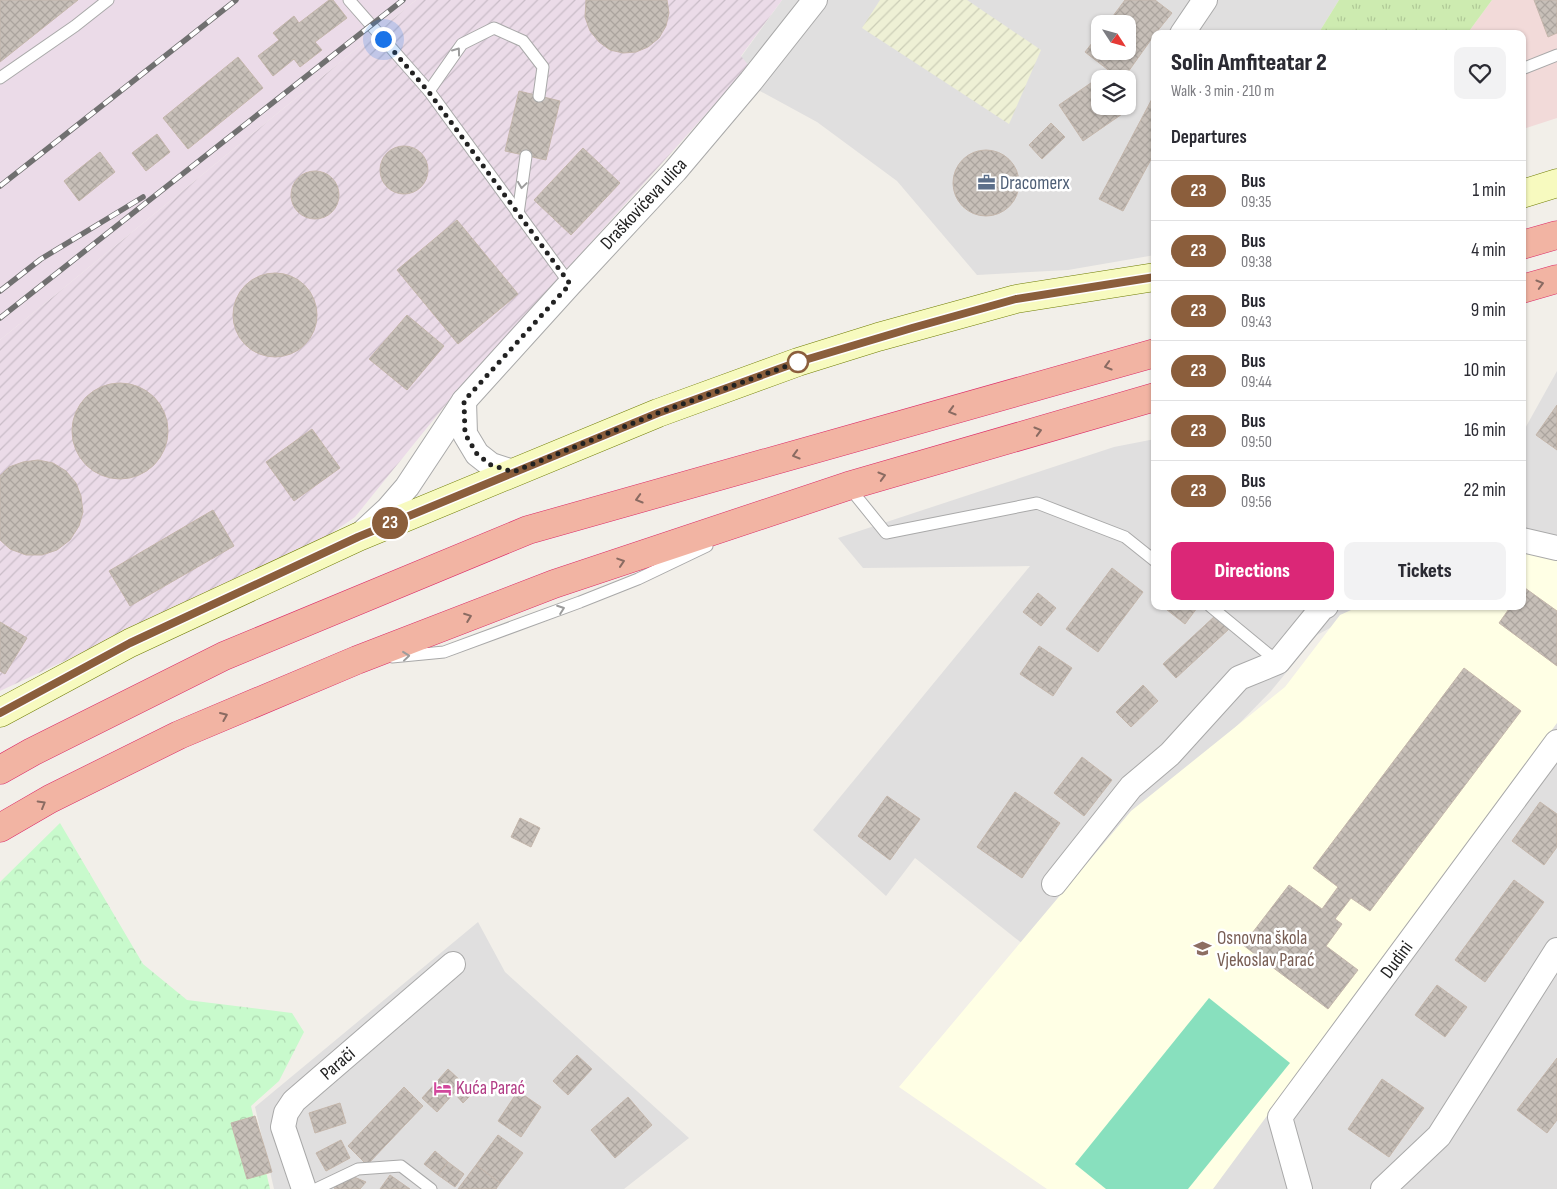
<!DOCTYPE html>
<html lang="en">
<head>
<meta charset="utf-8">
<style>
  :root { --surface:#fff; --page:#f2f2f3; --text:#2b2b33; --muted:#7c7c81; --line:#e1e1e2; --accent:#db2777 }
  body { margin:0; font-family:"Sofia Sans Condensed",sans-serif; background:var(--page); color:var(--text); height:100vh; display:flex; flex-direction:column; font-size:19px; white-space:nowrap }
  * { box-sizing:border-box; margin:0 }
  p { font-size:16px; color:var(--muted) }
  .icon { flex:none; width:28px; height:28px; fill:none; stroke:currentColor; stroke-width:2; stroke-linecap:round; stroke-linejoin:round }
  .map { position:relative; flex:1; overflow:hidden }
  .details { position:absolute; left:1151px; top:30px; width:375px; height:580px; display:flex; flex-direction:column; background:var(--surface); border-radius:10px; box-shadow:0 1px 4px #0004 }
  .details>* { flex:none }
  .badge { padding:0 10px; border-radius:16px; font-size:18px; line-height:32px }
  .needle { width:32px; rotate:126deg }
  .buttons { position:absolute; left:1091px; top:15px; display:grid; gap:10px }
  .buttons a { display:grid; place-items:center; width:45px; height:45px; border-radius:10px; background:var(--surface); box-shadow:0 1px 4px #0004; font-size:25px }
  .you { position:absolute; width:25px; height:25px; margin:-12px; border:4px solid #fff; border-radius:50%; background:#1a73e8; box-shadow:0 0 0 8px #1a73e833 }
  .map>.badge { position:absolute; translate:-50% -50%; box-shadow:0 0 0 2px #fff }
  h2 { padding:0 20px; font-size:19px; line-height:45px }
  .round { display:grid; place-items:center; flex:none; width:52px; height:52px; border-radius:10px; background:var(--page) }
  .head { display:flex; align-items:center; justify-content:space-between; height:85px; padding:0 20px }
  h1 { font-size:24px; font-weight:800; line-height:38px }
  .action { display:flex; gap:10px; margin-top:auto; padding:10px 20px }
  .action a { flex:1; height:58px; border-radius:10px; background:var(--accent); color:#fff; font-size:20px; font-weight:800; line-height:58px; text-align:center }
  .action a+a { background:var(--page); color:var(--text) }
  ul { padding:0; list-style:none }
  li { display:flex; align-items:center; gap:15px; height:60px; padding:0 20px; border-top:1px solid var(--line) }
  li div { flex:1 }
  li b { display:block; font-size:19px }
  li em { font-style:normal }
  li .badge { min-width:55px; font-weight:700; text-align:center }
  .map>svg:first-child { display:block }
</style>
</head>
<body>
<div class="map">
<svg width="1557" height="1189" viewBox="0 0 1557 1189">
  <defs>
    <pattern id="industrial-furrows" width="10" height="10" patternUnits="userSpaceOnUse" patternTransform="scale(1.25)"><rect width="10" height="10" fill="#ebdbe8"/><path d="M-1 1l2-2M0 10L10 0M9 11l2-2" fill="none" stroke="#c9bcc7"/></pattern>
    <pattern id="farmland-furrows" width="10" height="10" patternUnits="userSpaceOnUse" patternTransform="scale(1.25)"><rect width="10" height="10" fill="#eef0d5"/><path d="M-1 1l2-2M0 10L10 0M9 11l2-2" fill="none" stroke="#ccceb7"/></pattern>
    <pattern id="grass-tufts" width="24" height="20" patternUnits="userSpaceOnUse" patternTransform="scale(1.25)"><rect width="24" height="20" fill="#cdebb0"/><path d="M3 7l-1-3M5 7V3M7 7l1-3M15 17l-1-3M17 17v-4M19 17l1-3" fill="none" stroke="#b0c997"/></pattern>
    <pattern id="park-crowns" width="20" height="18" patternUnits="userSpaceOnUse" patternTransform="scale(1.25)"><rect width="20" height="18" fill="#c8facc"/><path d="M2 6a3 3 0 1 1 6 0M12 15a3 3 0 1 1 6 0" fill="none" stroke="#acd6af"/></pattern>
    <pattern id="building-cross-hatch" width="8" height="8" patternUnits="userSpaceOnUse" patternTransform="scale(1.25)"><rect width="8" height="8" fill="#c7bfb8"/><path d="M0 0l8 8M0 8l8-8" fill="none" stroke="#aba49e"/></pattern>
  </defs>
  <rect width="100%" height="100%" fill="#f2efe9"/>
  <g fill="#e0dfdf" fill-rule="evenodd">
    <path d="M782,0H1339L1318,34H1155V255L1068,270L977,275L897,181L817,122L738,79L741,57ZM1100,24H1128V51H1100ZM1100,79H1128V106H1100Z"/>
    <path d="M1557,371V1189H1188L1522,606L1523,432Z"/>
    <path d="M1155,439V606H1371L1317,635L1271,691L1024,945L915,858L886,896L813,830L1030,566L863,568L838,538L1114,447Z"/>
    <path d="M478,922L505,972L689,1138L624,1189H274L255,1107Z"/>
  </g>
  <path fill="#f2dad9" d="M1492,0H1557V118L1523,129L1522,34H1467Z"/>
  <path fill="url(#industrial-furrows)" d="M416,0H782L741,56L749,66L447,403L355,517L319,542L0,691V340Z"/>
  <path fill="#ffffe5" d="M1523,549L1557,561V723L1213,1189H1047L899,1087L1131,811L1285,687L1340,615L1360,606H1522Z"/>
  <path fill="#ebdbe8" d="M0,0H416L0,340Z"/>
  <path fill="url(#farmland-furrows)" d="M880,0H967L1041,50L1009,124L862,28Z"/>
  <path fill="url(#grass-tufts)" d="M1339,0H1492L1467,34H1318Z"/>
  <path fill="url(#park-crowns)" d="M60,823L143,964L187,1000L292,1013L304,1032L279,1081L251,1106L270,1189H0V882Z"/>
  <path fill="#88e0be" d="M1209,998L1290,1063L1188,1189H1106L1075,1164Z"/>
  <g fill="url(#building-cross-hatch)" stroke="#c4b6ab">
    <path d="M0,0H78L0,62Z"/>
    <path d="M329,0H333L347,18L315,42L322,50L300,67L294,59L273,76L258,56L279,40L273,33L294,16L299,23Z"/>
    <path d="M586,0H667L669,13L666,26L659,38L648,47L636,52L623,53L610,50L599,42L590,31L585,17Z"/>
    <path d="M1125,0H1155L1172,13L1155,34L1123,79H1120L1085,52L1100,33V51H1128V24H1107Z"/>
    <path d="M1534,0H1557V33L1548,37Z"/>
    <path d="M238,57L263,88L188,149L163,118Z"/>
    <path d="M1101,76L1103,79H1100V106H1121L1125,112L1083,141L1059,105Z"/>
    <path d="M519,91L560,101L546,160L505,151Z"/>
    <path d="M1153,97L1155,98V152L1123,211L1099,199Z"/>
    <path d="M1051,123L1065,137L1042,159L1029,145Z"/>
    <path d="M157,134L170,152L146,171L132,153Z"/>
    <circle cx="404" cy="170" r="24"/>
    <path d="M583,148L620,183L571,235L534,200Z"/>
    <circle cx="986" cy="183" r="33"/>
    <path d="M100,152L115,172L79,201L64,181Z"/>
    <circle cx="315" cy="195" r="24"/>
    <path d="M457,220L518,294L458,344L397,270Z"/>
    <circle cx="275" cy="315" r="42"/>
    <path d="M407,315L444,346L407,390L369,359Z"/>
    <circle cx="120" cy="431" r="48"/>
    <path d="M1557,405V450L1536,435Z"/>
    <path d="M312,429L340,468L294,501L266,462Z"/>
    <path d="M38,460L53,463L66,471L76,483L81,496L83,512L79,526L70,540L57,550L42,555H26L10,549L0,540V476L9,467L23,462Z"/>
    <path d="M213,510L234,546L130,606L109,571Z"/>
    <path d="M1112,568L1143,592L1098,652L1066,629Z"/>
    <path d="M1525,588L1557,611V666L1499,623L1511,606H1522V591Z"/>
    <path d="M1038,593L1056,608L1041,626L1023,612Z"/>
    <path d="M1162,606H1194L1197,608L1185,624Z"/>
    <path d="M1216,615L1229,629L1176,678L1163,664Z"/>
    <path d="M0,622L27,638L5,674L0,671Z"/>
    <path d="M1039,646L1072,668L1053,696L1020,674Z"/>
    <path d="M1464,668L1521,711L1370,911L1351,898L1335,919L1342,924L1326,946L1358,970L1328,1009L1243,945L1289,885L1322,909L1338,887L1313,868Z"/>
    <path d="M1143,685L1158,701L1131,727L1116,712Z"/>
    <path d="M1082,757L1112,780L1084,816L1054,793Z"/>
    <path d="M1015,792L1060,823L1022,878L977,847Z"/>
    <path d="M887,796L920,819L890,860L858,836Z"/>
    <path d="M1540,802L1557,814V847L1544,865L1512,841Z"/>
    <path d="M520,818L540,828L531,847L511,837Z"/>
    <path d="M1514,880L1544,902L1485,982L1455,960Z"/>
    <path d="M1437,985L1467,1007L1445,1037L1415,1015Z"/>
    <path d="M577,1055L592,1069L568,1095L553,1081Z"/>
    <path d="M1557,1058V1120L1547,1133L1517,1110Z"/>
    <path d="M448,1069L463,1083L437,1112L422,1098Z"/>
    <path d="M1382,1079L1424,1108L1389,1157L1348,1129Z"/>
    <path d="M469,1082L477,1089L463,1103L456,1095Z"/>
    <path d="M404,1087L423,1106L367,1165L348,1146Z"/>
    <path d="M518,1091L541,1107L521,1137L498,1121Z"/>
    <path d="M628,1097L652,1125L615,1158L591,1130Z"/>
    <path d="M340,1103L346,1123L315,1133L309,1113Z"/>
    <path d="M255,1116L272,1172L247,1179L231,1123Z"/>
    <path d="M498,1135L523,1153L500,1183L476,1165Z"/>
    <path d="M341,1140L350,1158L326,1171L316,1153Z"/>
    <path d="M435,1151L448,1162L438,1175L424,1164Z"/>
    <path d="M448,1162L464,1174L455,1187L438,1175Z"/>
    <path d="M476,1165L500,1183L496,1189H458Z"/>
    <path d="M390,1175L410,1189H380Z"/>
    <path d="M344,1177H354L366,1182L360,1189H335L332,1184Z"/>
  </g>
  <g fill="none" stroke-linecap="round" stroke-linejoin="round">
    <defs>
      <g id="service">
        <path d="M349,0L429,91L570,284"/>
        <path d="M1522,69L1557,55"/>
        <path d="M0,78L75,26L108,0"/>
        <path d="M429,91L462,44L494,28L523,41L543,67L539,96"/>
        <path d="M518,214L526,156"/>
        <path d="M848,486L886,533L1037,503L1125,537L1155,561"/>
        <path d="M1210,606L1278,662"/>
        <path d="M392,657L444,652L580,602L638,579L707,546"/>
        <path d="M316,1189L358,1169L401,1166L431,1189"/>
      </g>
      <g id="minor">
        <path d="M1182,34L1205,0"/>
        <path d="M464,401L465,434L477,454L491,465L513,472"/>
        <path d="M362,533L388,509L407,487L464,401L570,284L675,171L751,81L815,0"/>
        <path d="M1522,540L1557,548"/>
        <path d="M1054,884L1131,787L1170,754L1239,678L1278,662L1322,608L1326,606"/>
        <path d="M304,1189L283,1127L286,1113L294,1101L453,964"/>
        <path d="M1300,1189L1280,1117L1557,742"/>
        <path d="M1383,1189L1439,1136L1557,950"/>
      </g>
      <g id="secondary">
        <path d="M1522,194L1557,183"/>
        <path d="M0,713L130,643L358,537L658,413L798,362L878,337L1016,299L1155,277"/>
      </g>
      <g id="trunk">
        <path d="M1522,245L1557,235"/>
        <path d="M1522,289L1557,279"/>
        <path d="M0,770L32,752L224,656L528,530L1155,353"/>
        <path d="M0,828L50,799L179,735L357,660L554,584L848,486L1155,397"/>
      </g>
    </defs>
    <use href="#service" stroke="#a9a9a9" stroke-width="13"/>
    <use href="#minor" stroke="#a9a9a9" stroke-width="26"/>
    <use href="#secondary" stroke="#707d05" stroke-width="29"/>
    <use href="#trunk" stroke="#dc2a67" stroke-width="29"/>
    <use href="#service" stroke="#fff" stroke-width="11"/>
    <use href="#minor" stroke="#fff" stroke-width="24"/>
    <use href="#secondary" stroke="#f7fabf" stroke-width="28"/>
    <use href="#trunk" stroke="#f2b4a3" stroke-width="28"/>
    <defs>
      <g id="rail">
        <path d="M0,186L236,0"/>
        <path d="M0,291L41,259L143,197"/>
        <path d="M0,318L403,0"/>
      </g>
    </defs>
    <use href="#rail" stroke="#707070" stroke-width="5.5"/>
    <use href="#rail" stroke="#fff" stroke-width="4" stroke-dasharray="11" stroke-linecap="butt"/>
  </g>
  <defs><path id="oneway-chevron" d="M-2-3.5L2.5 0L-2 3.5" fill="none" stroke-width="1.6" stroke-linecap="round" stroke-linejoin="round" transform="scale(1.25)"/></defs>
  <g stroke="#9c9c9c">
    <use href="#oneway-chevron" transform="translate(457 51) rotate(-54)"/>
    <use href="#oneway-chevron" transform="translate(522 185) rotate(98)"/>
    <use href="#oneway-chevron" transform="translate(561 609) rotate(-20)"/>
    <use href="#oneway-chevron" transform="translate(406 656) rotate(-6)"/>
  </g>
  <g stroke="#8a6b62">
    <use href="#oneway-chevron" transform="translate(1540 284) rotate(-16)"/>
    <use href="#oneway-chevron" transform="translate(1108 366) rotate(164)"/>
    <use href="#oneway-chevron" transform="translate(952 411) rotate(164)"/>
    <use href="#oneway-chevron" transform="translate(1038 431) rotate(-16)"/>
    <use href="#oneway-chevron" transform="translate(796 455) rotate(164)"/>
    <use href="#oneway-chevron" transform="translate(882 476) rotate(-16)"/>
    <use href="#oneway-chevron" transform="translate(639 499) rotate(164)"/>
    <use href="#oneway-chevron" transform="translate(621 562) rotate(-18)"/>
    <use href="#oneway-chevron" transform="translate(468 617) rotate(-21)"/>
    <use href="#oneway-chevron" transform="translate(224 716) rotate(-23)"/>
    <use href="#oneway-chevron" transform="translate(42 804) rotate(-30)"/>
  </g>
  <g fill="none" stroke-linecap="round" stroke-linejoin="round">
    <defs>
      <path id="line" d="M0,713L130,643L358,537L658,413L798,362L912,328L1016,299L1155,277"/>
    </defs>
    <use href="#line" stroke="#fff" stroke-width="11"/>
    <use href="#line" stroke="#8b5e3c" stroke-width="8"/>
    <path stroke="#222" stroke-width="5" stroke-dasharray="0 9" d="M383,39L428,91L570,284L464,401L465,434L477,454L491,465L513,472L658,413L798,362"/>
  </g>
  <defs>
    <symbol id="office-bare" viewBox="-9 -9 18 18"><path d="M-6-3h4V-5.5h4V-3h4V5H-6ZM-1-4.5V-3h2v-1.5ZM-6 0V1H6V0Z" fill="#5c6f8a" stroke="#fff" stroke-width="2.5" paint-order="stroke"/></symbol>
    <symbol id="school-bare" viewBox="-9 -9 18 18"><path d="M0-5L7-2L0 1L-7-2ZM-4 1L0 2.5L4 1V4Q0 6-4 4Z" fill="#8d6e63" stroke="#fff" stroke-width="2.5" paint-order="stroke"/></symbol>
    <symbol id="hotel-bare" viewBox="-9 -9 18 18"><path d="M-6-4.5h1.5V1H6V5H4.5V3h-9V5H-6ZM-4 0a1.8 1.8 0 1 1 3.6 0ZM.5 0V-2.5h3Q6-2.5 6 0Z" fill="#d1479c" stroke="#fff" stroke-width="2.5" paint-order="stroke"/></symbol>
  </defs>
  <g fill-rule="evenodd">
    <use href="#office-bare" x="974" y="170" width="25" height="25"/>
    <use href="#school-bare" x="1190" y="936" width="25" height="25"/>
    <use href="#hotel-bare" x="430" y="1076" width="25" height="25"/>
  </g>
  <circle fill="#fff" stroke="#8b5e3c" stroke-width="2.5" cx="798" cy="362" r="10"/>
  <g text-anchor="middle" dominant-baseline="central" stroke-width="5" stroke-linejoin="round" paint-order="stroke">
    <g font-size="19" fill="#4e5e75" stroke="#fff" text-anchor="start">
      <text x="1000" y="183">Dracomerx</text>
    </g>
    <g font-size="19" fill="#222" stroke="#fff">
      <text transform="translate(644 204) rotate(-47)">Draškovićeva ulica</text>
      <text transform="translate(1397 960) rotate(-54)">Dudini</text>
      <text transform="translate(338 1064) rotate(-41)">Parači</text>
    </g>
    <g font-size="19" fill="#785e54" stroke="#fff" text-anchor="start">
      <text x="1217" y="938">Osnovna škola<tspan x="1217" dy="22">Vjekoslav Parać</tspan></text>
    </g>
    <g font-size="19" fill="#b23c85" stroke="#fff" text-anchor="start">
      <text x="456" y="1088">Kuća Parać</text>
    </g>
  </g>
</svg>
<div class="buttons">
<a><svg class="needle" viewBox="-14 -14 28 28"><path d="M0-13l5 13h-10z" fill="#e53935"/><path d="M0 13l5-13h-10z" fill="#7c7c81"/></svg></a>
<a><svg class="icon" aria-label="layers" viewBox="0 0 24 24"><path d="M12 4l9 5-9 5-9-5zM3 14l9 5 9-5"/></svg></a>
</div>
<div class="you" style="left:383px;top:39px"></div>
<b class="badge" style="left:390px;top:523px;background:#8b5e3c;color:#fff">23</b>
<section class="details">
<div class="head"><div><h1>Solin Amfiteatar 2</h1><p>Walk · 3 min · 210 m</p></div><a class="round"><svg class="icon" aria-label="heart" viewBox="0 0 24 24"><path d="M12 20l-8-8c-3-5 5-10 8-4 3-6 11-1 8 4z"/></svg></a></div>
<h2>Departures</h2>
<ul>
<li><span class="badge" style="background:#8b5e3c;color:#fff">23</span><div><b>Bus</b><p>09:35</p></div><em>1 min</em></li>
<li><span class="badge" style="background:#8b5e3c;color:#fff">23</span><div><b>Bus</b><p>09:38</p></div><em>4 min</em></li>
<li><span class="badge" style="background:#8b5e3c;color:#fff">23</span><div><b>Bus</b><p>09:43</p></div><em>9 min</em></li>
<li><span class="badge" style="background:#8b5e3c;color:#fff">23</span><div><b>Bus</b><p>09:44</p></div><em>10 min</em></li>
<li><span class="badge" style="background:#8b5e3c;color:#fff">23</span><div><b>Bus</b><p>09:50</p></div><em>16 min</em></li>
<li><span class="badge" style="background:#8b5e3c;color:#fff">23</span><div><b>Bus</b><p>09:56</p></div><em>22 min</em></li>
</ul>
<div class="action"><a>Directions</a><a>Tickets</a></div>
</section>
</div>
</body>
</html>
